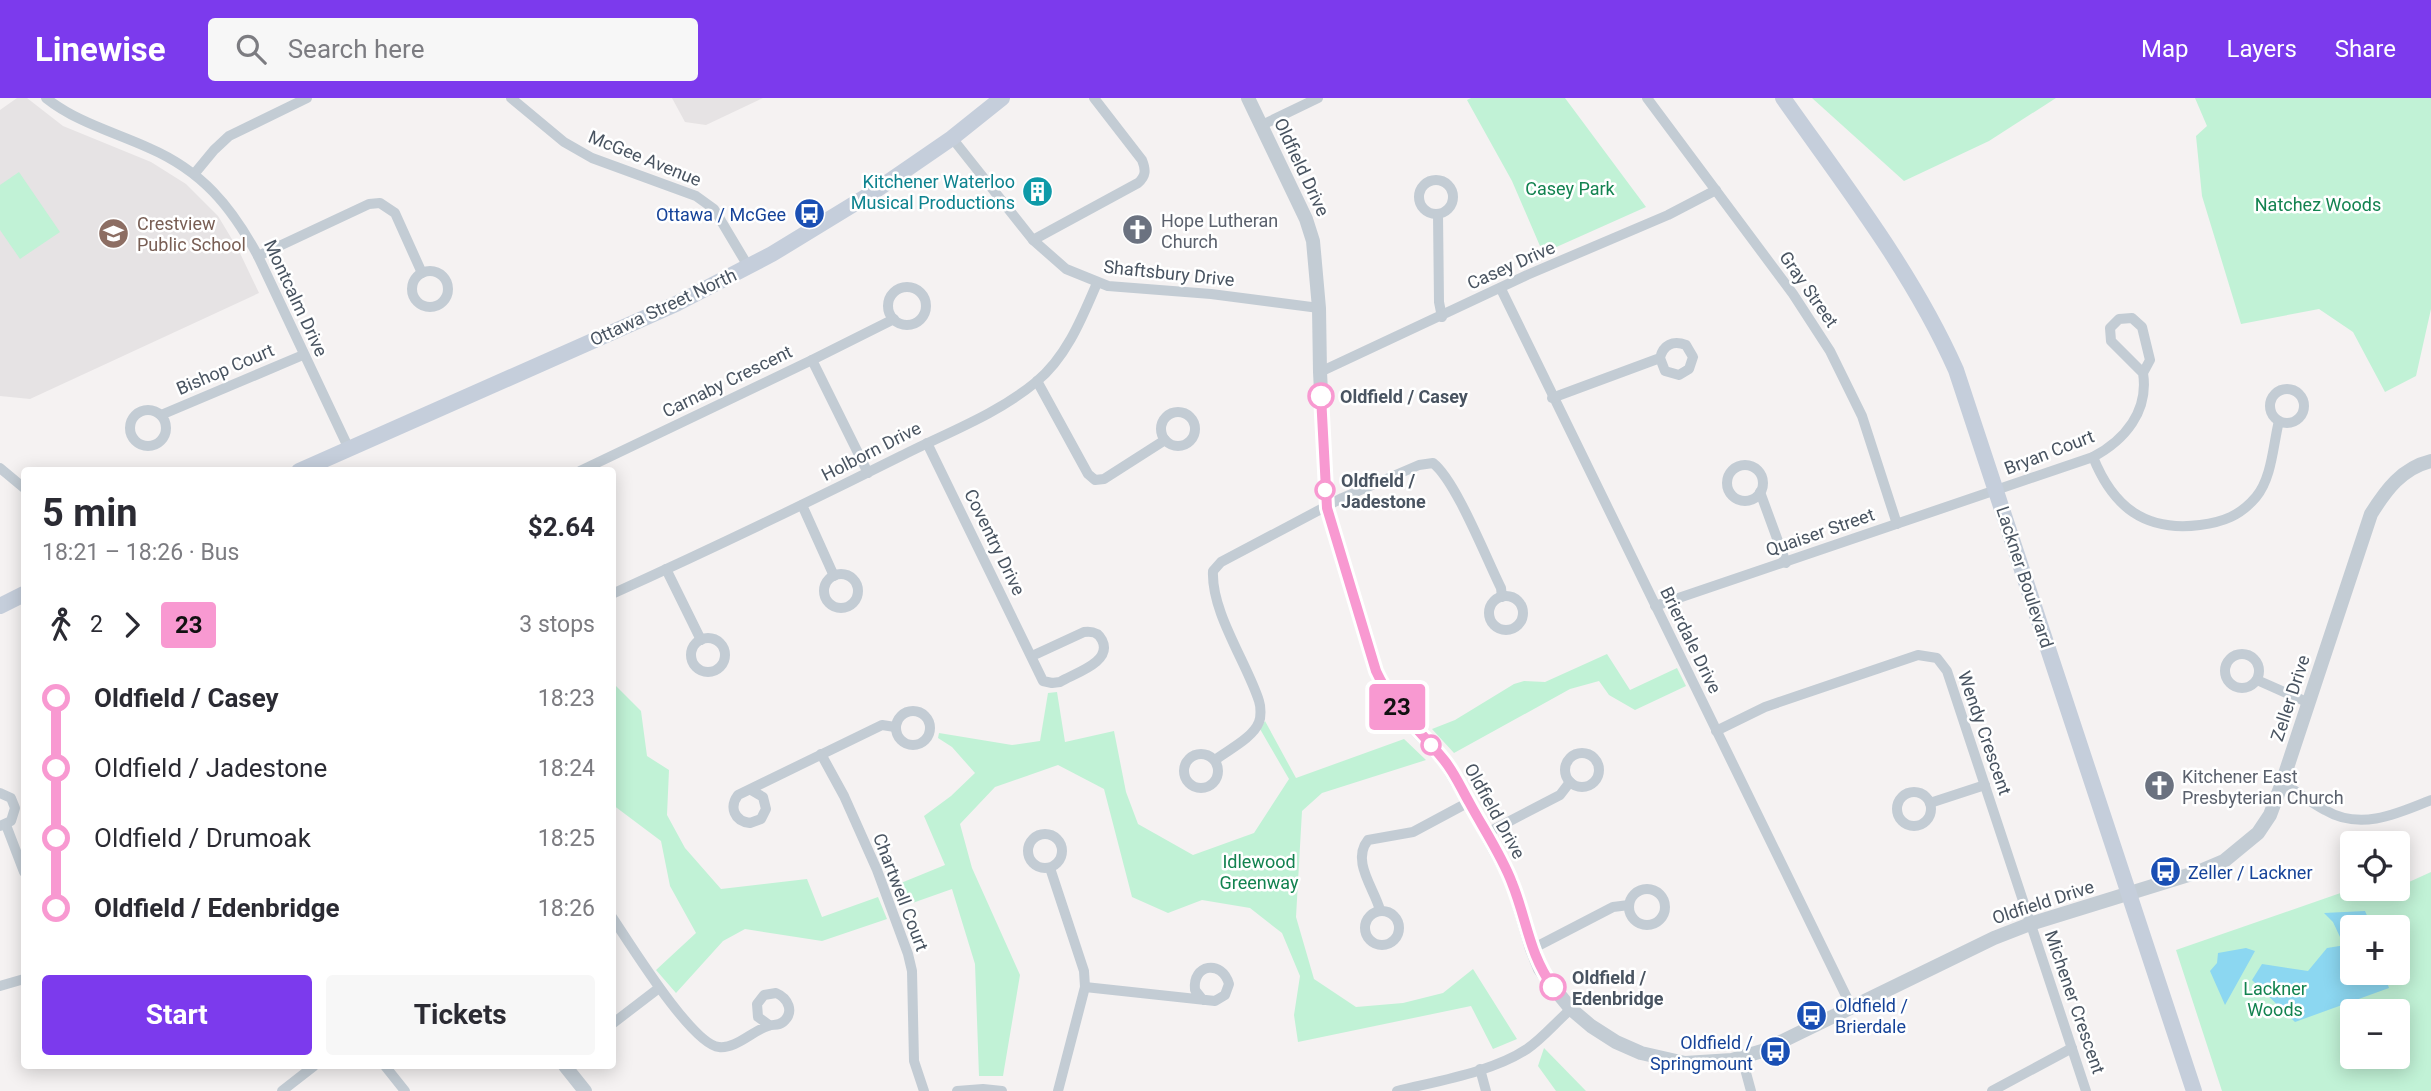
<!DOCTYPE html>
<html lang="en">
<head>
<meta charset="utf-8">
<style>
  :root { --surface:#fff; --page:#f7f7f7; --text:#2b2b33; --muted:#7c7c81; --accent:#7c3aed }
  body { margin:0; font-family:Roboto,sans-serif; background:var(--page); color:var(--text); height:100vh; display:flex; flex-direction:column; font-size:26px; white-space:nowrap }
  * { box-sizing:border-box; margin:0 }
  p { font-size:23px; color:var(--muted) }
  .icon { flex:none; width:38px; height:38px; fill:none; stroke:currentColor; stroke-width:2; stroke-linecap:round; stroke-linejoin:round }
  .map { position:relative; flex:1; overflow:hidden }
  .panel { position:absolute; left:21px; top:369px; width:595px; height:602px; display:flex; flex-direction:column; background:var(--surface); border-radius:7px; box-shadow:0 4px 18px #0003 }
  .panel>* { flex:none }
  .badge { padding:0 14px; border-radius:5px; font-size:24px; line-height:46px }
  .fabs { position:absolute; left:2340px; top:733px; display:grid; gap:14px }
  .fabs a { display:grid; place-items:center; width:70px; height:70px; border-radius:7px; background:var(--surface); box-shadow:0 4px 18px #0003; font-size:35px }
  .map>.badge { position:absolute; translate:-50% -50%; box-shadow:0 0 0 4px #fff }
  .legs { display:flex; align-items:center; gap:10px; height:77px; padding:0 21px; font-size:23px }
  .legs p { margin-inline-start:auto }
  .summary { display:flex; align-items:center; justify-content:space-between; height:119px; padding:0 21px }
  h1 { font-size:38px; font-weight:700; line-height:52px }
  .primary-button { display:flex; gap:14px; margin-top:auto; padding:14px 21px }
  .primary-button a { flex:1; height:80px; border-radius:7px; background:var(--accent); color:#fff; font-size:28px; font-weight:700; line-height:80px; text-align:center }
  .primary-button a+a { background:var(--page); color:var(--text) }
  ul { padding:0 21px; list-style:none }
  li { display:flex; align-items:center; gap:24px; height:70px; font-size:26px }
  li i { display:grid; place-items:center; width:10px; height:100%; margin:0 9px; background:currentColor }
  li i::after { content:''; width:18px; height:18px; margin:-9px; border:5px solid; border-radius:50%; background:var(--surface) }
  li p { margin-inline-start:auto }
  li:first-child i { background:linear-gradient(#0000 50%,currentColor 0) }
  li:last-child i { background:linear-gradient(currentColor 50%,#0000 0) }
  header { display:flex; align-items:center; gap:42px; box-sizing:border-box; height:98px; padding:0 35px; background:var(--accent); color:#fff }
  header strong { font-size:33px }
  nav { display:flex; gap:38px; margin-inline-start:auto; font-size:24px }
  .search { width:490px; height:63px; background:var(--page); display:flex; align-items:center; gap:18px; box-sizing:border-box; padding:0 24px; border-radius:7px; color:var(--muted); font-size:26px }
  .map>svg:first-child { display:block }
</style>
</head>
<body>
<header>
<strong>Linewise</strong>
<div class="search"><svg class="icon" aria-label="search" viewBox="0 0 24 24"><circle cx="10" cy="10" r="6"/><path d="M15 15l6 6"/></svg>Search here</div>
<nav><a>Map</a><a>Layers</a><a>Share</a></nav>
</header>
<div class="map">
<svg width="2431" height="993" viewBox="0 0 2431 993">
  <rect width="100%" height="100%" fill="#f5f2f2"/>
  <g fill="#e6e3e4">
    <path d="M17,0H27L63,28L151,64L186,86L218,118L239,153L259,195L30,301L0,298V12Z"/>
    <path d="M672,0H763L706,27L685,24Z"/>
  </g>
  <g fill="#c1f2d6" fill-rule="evenodd">
    <path d="M1471,0H1565L1646,109L1543,155L1512,83L1467,2Z"/>
    <path d="M1812,0H2056L1989,43L1904,83Z"/>
    <path d="M2195,0H2431V211L2416,278L2385,294L2353,234L2319,211L2241,226L2202,98L2196,38L2207,28Z"/>
    <path d="M19,74L60,134L20,161L0,132V87Z"/>
    <path d="M1607,556L1630,592L1677,570L1686,588L1635,612L1609,597L1599,583L1570,591L1454,655L1432,631L1455,622L1514,586L1524,583L1545,584Z"/>
    <path d="M612,584L641,613L647,658L669,672L667,717L685,750L721,791L807,781L822,819L878,799L887,821L822,843L745,831L723,843L676,895L656,872L696,835L670,788L661,743L613,707Z"/>
    <path d="M1057,594L1065,644L1114,633L1126,694L1138,726L1193,757L1254,735L1289,681L1260,631L1265,623L1296,680L1404,641L1426,662L1322,695L1302,713L1296,819L1314,881L1356,909L1403,905L1443,895L1473,871L1517,941L1493,951L1471,908L1298,944L1294,917L1300,878L1282,835L1250,810L1202,802L1168,815L1132,799L1104,691L1058,667L995,689L960,726L972,770L1020,877L1003,978H979L975,866L952,791L904,808L896,787L945,767L924,718L951,698L975,675L952,649L938,640L939,635L1012,647L1040,643L1048,595Z"/>
    <path d="M2431,774V993H2222L2176,852L2352,791H2379L2381,796L2398,791V789ZM2352,830H2398V875H2352ZM2352,914H2398V959H2352Z"/>
    <path d="M1544,950L1586,993H1556L1538,968Z"/>
  </g>
  <g fill="#8cd7f1">
    <path d="M2365,813L2372,829L2352,830V836L2340,839L2333,824L2324,815Z"/>
    <path d="M2352,846V875H2384L2389,890L2295,924L2252,882L2262,866L2308,873L2327,850Z"/>
    <path d="M2246,850L2255,853L2225,907L2210,873L2217,865L2218,855Z"/>
  </g>
  <g fill="none" stroke-linecap="round" stroke-linejoin="round">
    <g stroke="#c3ccd4" stroke-width="10">
      <path d="M46,0C76,24 114,34 149,50C202,73 231,108 258,158L349,351"/>
      <path d="M511,0L564,44L592,60L696,98L714,111L748,168"/>
      <path d="M1647,0L1793,196L1830,253L1862,318L1897,426"/>
      <path d="M1262,27L1318,0"/>
      <path d="M952,40L1033,142L1066,171L1108,188L1211,196L1319,210"/>
      <path d="M195,75L214,52L229,38L307,0"/>
      <circle cx="1436" cy="99" r="17"/>
      <path d="M1438,116L1439,204L1442,219"/>
      <path d="M1033,142L1138,85C1146,78 1146,72 1142,62L1094,0"/>
      <path d="M258,158L369,106L380,105L395,115L422,175"/>
      <circle cx="430" cy="191" r="18"/>
      <circle cx="907" cy="208" r="19"/>
      <path d="M1501,191L1851,908"/>
      <path d="M812,262L894,221"/>
      <path d="M1320,274L1527,177L1668,117L1716,92"/>
      <path d="M1037,283L1088,376L1095,382L1104,381L1165,342"/>
      <circle cx="2287" cy="308" r="17"/>
      <path d="M1552,300L1660,260C1663,247 1673,242 1686,247L1693,259L1689,271L1679,277L1665,273L1660,260"/>
      <circle cx="148" cy="330" r="18"/>
      <circle cx="1178" cy="331" r="17"/>
      <path d="M161,317L303,257"/>
      <path d="M927,345L1043,583L1052,585L1060,584C1075,575 1113,564 1102,542C1098,534 1092,533 1084,534L1032,558"/>
      <path d="M2093,359C2113,409 2145,434 2200,427C2223,424 2240,418 2256,399C2272,380 2273,347 2279,323"/>
      <circle cx="1745" cy="385" r="18"/>
      <path d="M0,370L24,390"/>
      <path d="M580,373L812,262L868,375"/>
      <path d="M1760,394L1786,465"/>
      <path d="M802,407L834,478"/>
      <path d="M666,471L701,542"/>
      <circle cx="841" cy="493" r="17"/>
      <path d="M612,496C709,452 805,406 901,358C946,335 996,317 1036,284C1066,260 1082,220 1097,185"/>
      <circle cx="1506" cy="515" r="17"/>
      <path d="M1655,508L2093,359C2125,342 2149,313 2143,275L2111,243L2110,230L2119,221L2132,220L2142,229L2150,262L2143,275"/>
      <circle cx="708" cy="557" r="17"/>
      <circle cx="2242" cy="573" r="17"/>
      <path d="M2257,582L2309,605"/>
      <circle cx="913" cy="630" r="17"/>
      <path d="M1716,633L1765,609L1918,557L1937,560L1947,573L2086,993"/>
      <circle cx="1582" cy="672" r="17"/>
      <path d="M821,656L844,698L877,772L908,856L912,873L914,963L924,993"/>
      <circle cx="1201" cy="673" r="17"/>
      <path d="M1215,662C1228,652 1253,640 1259,624C1261,619 1261,609 1259,603C1247,565 1211,514 1213,473L1221,464L1342,400L1419,367L1433,365C1456,383 1486,460 1501,490L1502,499"/>
      <path d="M2282,685C2297,693 2310,704 2325,712C2360,733 2397,716 2431,702"/>
      <path d="M751,692L763,699L766,711L761,721L750,725C734,723 729,709 738,697L882,627L895,629"/>
      <circle cx="1914" cy="711" r="17"/>
      <path d="M0,695L11,700L15,710L11,723L0,728"/>
      <path d="M1930,705L1985,687"/>
      <path d="M6,727L24,774"/>
      <circle cx="1045" cy="753" r="17"/>
      <path d="M1485,736L1560,697L1570,684"/>
      <path d="M1050,770L1084,873L1085,889L1058,993"/>
      <circle cx="1647" cy="809" r="18"/>
      <path d="M1380,812C1374,790 1351,763 1368,742L1413,734L1469,704"/>
      <circle cx="1382" cy="830" r="17"/>
      <path d="M612,819C629,844 692,947 719,949C736,951 752,933 768,928C773,926 778,928 783,924C795,914 788,900 776,895L764,897L757,906L758,919L769,927"/>
      <path d="M1532,851L1613,809L1629,807"/>
      <path d="M0,888L24,881"/>
      <path d="M1085,889L1215,903L1225,897L1229,886C1222,861 1192,866 1195,892L1203,902"/>
      <path d="M612,926L659,890"/>
      <path d="M1742,960L1751,993"/>
      <path d="M385,968L405,993"/>
      <path d="M1480,971L1486,993"/>
      <path d="M282,993L314,968"/>
      <path d="M957,993L983,991L1002,993"/>
      <path d="M1397,993C1437,983 1493,974 1527,951C1543,940 1556,924 1571,911"/>
      <path d="M1992,993L2072,950"/>
    </g>
    <g stroke="#c3ccd4" stroke-width="14">
      <path d="M1248,0L1306,121L1313,143L1319,210L1320,274L1327,410L1376,573L1385,592L1398,611L1446,665L1469,704L1512,783L1532,851L1540,871L1553,889L1571,911L1591,928L1616,944L1641,955L1685,965L1732,962L1762,953L1994,840L2030,826L2198,774L2224,763L2258,735L2270,717L2282,685L2371,416C2386,392 2402,370 2431,363"/>
      <path d="M565,968L585,993"/>
    </g>
    <g stroke="#c5cedb" stroke-width="16">
      <path d="M1783,0C1845,88 1912,173 1956,272L2194,993"/>
      <path d="M299,373L676,206L772,156L872,95L952,40L1002,0"/>
      <path d="M0,508L24,496"/>
    </g>
  </g>
  <g fill="none" stroke-linecap="round" stroke-linejoin="round">
    <defs>
      <path id="line-1" d="M1321,298L1327,410L1376,573C1393,610 1419,631 1444,662C1454,674 1461,690 1469,704C1483,730 1502,758 1512,785C1527,822 1529,856 1553,889"/>
    </defs>
    <use href="#line-1" stroke="#fff" stroke-width="16"/>
    <use href="#line-1" stroke="#f899d1" stroke-width="10"/>
  </g>
  <defs>
    <symbol id="building-disc" viewBox="-11 -11 22 22"><circle r="9.5" fill="#0f9aa8" stroke="#fff"/><path d="M-4-6H4V6H1V3H-1V6H-4ZM-2.5-4.3h1.7v1.8h-1.7ZM.8-4.3h1.7v1.8H.8ZM-2.5-1h1.7V.8h-1.7ZM.8-1h1.7V.8H.8Z" fill="#fff"/></symbol>
    <symbol id="bus-disc" viewBox="-11 -11 22 22"><circle r="9.5" fill="#1a4fb4" stroke="#fff"/><path d="M-5-6H5V4H4V6H2V4H-2V6H-4V4H-5ZM-3.5-4V0h7V-4ZM-3.5 1.2v1.5H-2V1.2ZM2 1.2v1.5H3.5V1.2Z" fill="#fff"/></symbol>
    <symbol id="church-disc" viewBox="-11 -11 22 22"><circle r="9.5" fill="#6b7280" stroke="#fff"/><path d="M-1.2-6h2.4v3.5h3.3v2.4h-3.3V6h-2.4V-.1h-3.3v-2.4h3.3Z" fill="#fff"/></symbol>
    <symbol id="school-disc" viewBox="-11 -11 22 22"><circle r="9.5" fill="#8d6e63" stroke="#fff"/><path d="M0-5L7-2L0 1L-7-2ZM-4 1L0 2.5L4 1V4Q0 6-4 4Z" fill="#fff"/></symbol>
  </defs>
  <g fill-rule="evenodd">
    <use href="#building-disc" x="1020" y="76" width="35" height="35"/>
    <use href="#bus-disc" x="792" y="98" width="35" height="35"/>
    <use href="#church-disc" x="1120" y="114" width="35" height="35"/>
    <use href="#school-disc" x="96" y="118" width="35" height="35"/>
    <use href="#church-disc" x="2142" y="670" width="35" height="35"/>
    <use href="#bus-disc" x="2148" y="756" width="35" height="35"/>
    <use href="#bus-disc" x="1794" y="900" width="35" height="35"/>
    <use href="#bus-disc" x="1758" y="936" width="35" height="35"/>
  </g>
  <g fill="#fff" stroke="#f899d1" stroke-width="3.5">
    <circle cx="1321" cy="298" r="12"/>
    <circle cx="1325" cy="392" r="9"/>
    <circle cx="1431" cy="647" r="9"/>
    <circle cx="1553" cy="889" r="12"/>
  </g>
  <g text-anchor="middle" dominant-baseline="central" stroke-width="5" stroke-linejoin="round" paint-order="stroke">
    <g font-size="18" fill="#495461" stroke="#fff">
      <text transform="translate(645 60) rotate(22)">McGee Avenue</text>
      <text transform="translate(1302 69) rotate(65)">Oldfield Drive</text>
      <text transform="translate(1511 167) rotate(-24)">Casey Drive</text>
      <text transform="translate(1169 175) rotate(6)">Shaftsbury Drive</text>
      <text transform="translate(1809 191) rotate(55)">Gray Street</text>
      <text transform="translate(296 200) rotate(65)">Montcalm Drive</text>
      <text transform="translate(663 209) rotate(-25)">Ottawa Street North</text>
      <text transform="translate(225 271) rotate(-23)">Bishop Court</text>
      <text transform="translate(727 283) rotate(-26)">Carnaby Crescent</text>
      <text transform="translate(871 353) rotate(-27)">Holborn Drive</text>
      <text transform="translate(2049 354) rotate(-21)">Bryan Court</text>
      <text transform="translate(1820 434) rotate(-19)">Quaiser Street</text>
      <text transform="translate(995 444) rotate(64)">Coventry Drive</text>
      <text transform="translate(2025 479) rotate(72)">Lackner Boulevard</text>
      <text transform="translate(1691 542) rotate(64)">Brierdale Drive</text>
      <text transform="translate(2290 600) rotate(-72)">Zeller Drive</text>
      <text transform="translate(1985 635) rotate(71)">Wendy Crescent</text>
      <text transform="translate(1495 713) rotate(61)">Oldfield Drive</text>
      <text transform="translate(901 794) rotate(69)">Chartwell Court</text>
      <text transform="translate(2043 804) rotate(-18)">Oldfield Drive</text>
      <text transform="translate(2075 904) rotate(71)">Michener Crescent</text>
    </g>
    <g font-size="18" fill="#0d838f" stroke="#fff" text-anchor="end">
      <text x="1015" y="83">Kitchener Waterloo<tspan x="1015" dy="21">Musical Productions</tspan></text>
    </g>
    <g font-size="18" fill="#138350" stroke="#fff">
      <text x="1570" y="90">Casey Park</text>
      <text x="2318" y="106">Natchez Woods</text>
      <text x="1259" y="763">Idlewood<tspan x="1259" dy="21">Greenway</tspan></text>
      <text x="2275" y="890">Lackner<tspan x="2275" dy="21">Woods</tspan></text>
    </g>
    <g font-size="18" fill="#164399" stroke="#fff" text-anchor="end">
      <text x="786" y="116">Ottawa / McGee</text>
      <text x="2188" y="774" text-anchor="start">Zeller / Lackner</text>
      <text x="1835" y="907" text-anchor="start">Oldfield /<tspan x="1835" dy="21">Brierdale</tspan></text>
      <text x="1753" y="944">Oldfield /<tspan x="1753" dy="21">Springmount</tspan></text>
    </g>
    <g font-size="18" fill="#5b616d" stroke="#fff" text-anchor="start">
      <text x="1161" y="122">Hope Lutheran<tspan x="1161" dy="21">Church</tspan></text>
      <text x="2182" y="678">Kitchener East<tspan x="2182" dy="21">Presbyterian Church</tspan></text>
    </g>
    <g font-size="18" fill="#785e54" stroke="#fff" text-anchor="start">
      <text x="137" y="125">Crestview<tspan x="137" dy="21">Public School</tspan></text>
    </g>
    <g font-size="18" font-weight="bold" fill="#495461" stroke="#fff" text-anchor="start">
      <text x="1340" y="298">Oldfield / Casey</text>
      <text x="1341" y="382">Oldfield /<tspan x="1341" dy="21">Jadestone</tspan></text>
      <text x="1572" y="879">Oldfield /<tspan x="1572" dy="21">Edenbridge</tspan></text>
    </g>
  </g>
</svg>
<div class="fabs">
<a><svg class="icon" aria-label="locate" viewBox="0 0 24 24"><circle cx="12" cy="12" r="6"/><path d="M12 2v4M12 18v4M2 12h4M18 12h4"/></svg></a>
<a>+</a>
<a>−</a>
</div>
<b class="badge" style="left:1397px;top:609px;background:#f899d1;color:#111">23</b>
<section class="panel">
<div class="summary"><div><h1>5 min</h1><p>18:21 – 18:26 · Bus</p></div><b>$2.64</b></div>
<div class="legs"><svg class="icon" aria-label="walk" viewBox="0 0 24 24"><circle cx="13" cy="4" r="2"/><path d="M13 8l-2 6 4 7M11 14l-3 7M7 12l3-4h3l4 4"/></svg>2<svg class="icon" aria-label="forward" viewBox="0 0 24 24"><path d="M9 5l7 7-7 7"/></svg><b class="badge" style="background:#f899d1;color:#111">23</b><p>3 stops</p></div>
<ul>
<li><i style="color:#f899d1"></i><b>Oldfield / Casey</b><p>18:23</p></li>
<li><i style="color:#f899d1"></i><span>Oldfield / Jadestone</span><p>18:24</p></li>
<li><i style="color:#f899d1"></i><span>Oldfield / Drumoak</span><p>18:25</p></li>
<li><i style="color:#f899d1"></i><b>Oldfield / Edenbridge</b><p>18:26</p></li>
</ul>
<div class="primary-button"><a>Start</a><a>Tickets</a></div>
</section>
</div>
</body>
</html>
